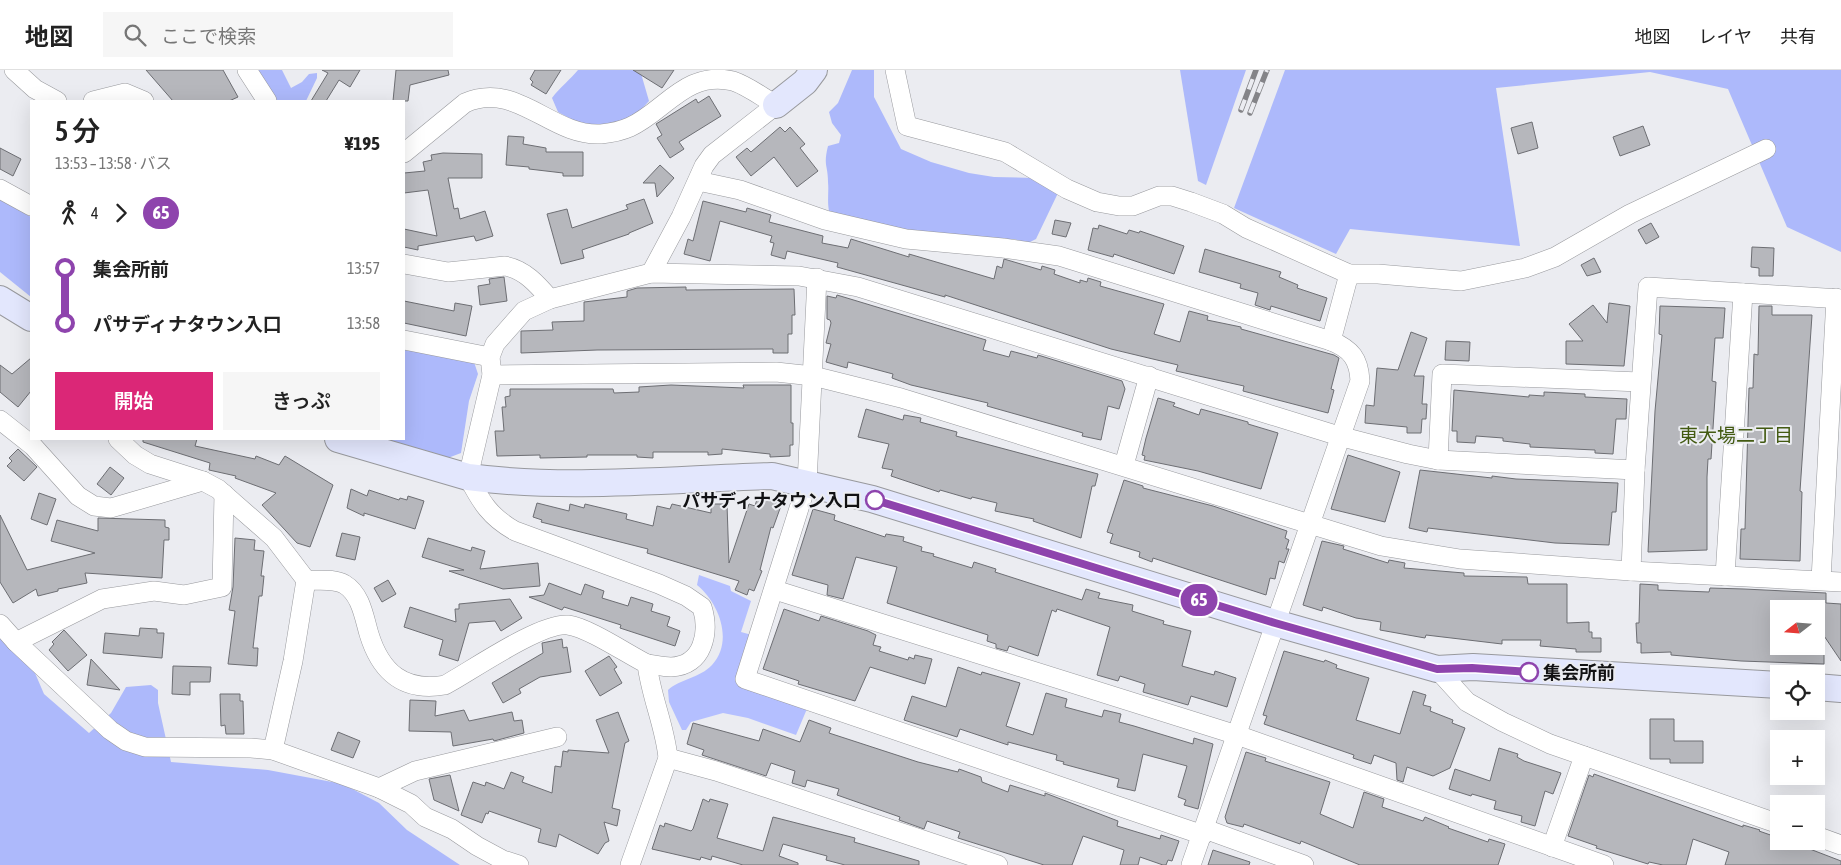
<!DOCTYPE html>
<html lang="ja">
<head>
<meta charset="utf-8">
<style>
  :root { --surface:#fff; --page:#f6f6f6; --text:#222; --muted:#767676; --line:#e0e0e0; --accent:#db2777 }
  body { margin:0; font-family:"Asap Condensed","Noto Sans JP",sans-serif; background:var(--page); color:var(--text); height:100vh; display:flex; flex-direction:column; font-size:19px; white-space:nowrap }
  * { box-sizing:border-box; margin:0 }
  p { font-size:16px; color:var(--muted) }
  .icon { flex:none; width:28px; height:28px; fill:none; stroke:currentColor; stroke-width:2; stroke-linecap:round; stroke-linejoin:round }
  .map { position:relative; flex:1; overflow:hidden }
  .details { position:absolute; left:30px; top:30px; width:375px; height:340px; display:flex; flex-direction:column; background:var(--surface); border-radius:0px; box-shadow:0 5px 20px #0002 }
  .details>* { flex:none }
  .badge { padding:0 10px; border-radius:16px; font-size:18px; line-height:32px }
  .needle { width:32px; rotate:253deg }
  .buttons { position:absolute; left:1770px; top:530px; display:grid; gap:10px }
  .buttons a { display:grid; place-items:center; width:55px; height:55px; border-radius:0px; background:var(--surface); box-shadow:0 5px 20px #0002; font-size:25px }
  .map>.badge { position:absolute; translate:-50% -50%; box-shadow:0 0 0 2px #fff }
  .legs { display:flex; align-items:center; gap:8px; height:55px; padding:0 25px; font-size:16px }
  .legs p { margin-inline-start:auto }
  .overview { display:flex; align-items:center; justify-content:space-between; height:85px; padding:0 25px }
  h1 { font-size:28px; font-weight:600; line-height:38px }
  .cta { display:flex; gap:10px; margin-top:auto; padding:10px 25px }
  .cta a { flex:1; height:58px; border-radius:0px; background:var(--accent); color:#fff; font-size:20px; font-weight:600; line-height:58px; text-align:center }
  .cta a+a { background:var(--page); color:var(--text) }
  ul { padding:0 25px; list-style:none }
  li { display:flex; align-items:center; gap:18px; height:55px; font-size:19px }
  li i { display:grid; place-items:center; width:8px; height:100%; margin:0 6px; background:currentColor }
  li i::after { content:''; width:12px; height:12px; margin:-6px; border:4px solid; border-radius:50%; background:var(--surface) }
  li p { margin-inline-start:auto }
  li:first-child i { background:linear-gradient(#0000 50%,currentColor 0) }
  li:last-child i { background:linear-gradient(currentColor 50%,#0000 0) }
  header { display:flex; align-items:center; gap:30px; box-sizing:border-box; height:70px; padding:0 25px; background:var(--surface); border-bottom:1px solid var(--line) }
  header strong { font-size:24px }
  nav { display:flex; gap:28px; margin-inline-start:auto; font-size:18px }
  .search { width:350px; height:45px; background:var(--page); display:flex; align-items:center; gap:12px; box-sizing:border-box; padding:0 18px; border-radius:0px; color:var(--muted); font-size:19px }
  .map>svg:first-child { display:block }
</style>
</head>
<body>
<header>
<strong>地図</strong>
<div class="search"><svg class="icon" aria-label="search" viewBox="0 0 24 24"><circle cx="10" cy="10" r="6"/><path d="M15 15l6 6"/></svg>ここで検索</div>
<nav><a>地図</a><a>レイヤ</a><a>共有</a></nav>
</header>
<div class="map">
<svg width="1841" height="795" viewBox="0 0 1841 795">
  <rect width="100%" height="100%" fill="#ebecf1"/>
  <path fill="#b4bfff" d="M699,505L730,516L731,521L751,531L741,562L752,565L739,613L809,634L796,665L748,648L723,643L691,652L686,660H682L669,632L668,620C680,609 700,608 712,595C734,571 719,533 697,515Z"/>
  <g fill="#adb9fb">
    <path d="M254,0H282L291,18L302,12L309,4L317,3V8L306,31H275Z"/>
    <path d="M578,0H640L649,31L637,44L610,55L580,54L558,42L552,28C560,17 570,10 578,0Z"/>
    <path d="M852,0H874V27L901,79L931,92L969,103L994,107L1034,108L1058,123L1036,169L1028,173L1014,169H956L841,147L829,141C827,130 829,122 828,112C828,95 823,96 828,76L839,73L841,65L832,53L829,42L838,33Z"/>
    <path d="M1180,0H1246L1206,115L1198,111Z"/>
    <path d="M1285,0H1841V182L1787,157L1728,19L1650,2L1496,18L1520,176L1350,159L1336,184L1234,138Z"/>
    <path d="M0,130L31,147V227L0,202Z"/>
    <path d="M404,280L473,289L478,304L469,331L461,383L440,391L381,369H404Z"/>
    <path d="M0,559L32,596L44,624L89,663L111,643L126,617L151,615L158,620V633L171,692L268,700L343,714L379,733L407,760L460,795H0Z"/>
  </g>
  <g fill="#b6b7bc" stroke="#6d6e73">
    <path d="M146,0H223L238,27L229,31H173Z"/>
    <path d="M322,0H360L350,17L339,10L326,31H311L328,3Z"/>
    <path d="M396,0H448L449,5L410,15L408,31H393Z"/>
    <path d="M535,0H561L546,24L531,15L533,12L530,9Z"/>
    <path d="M633,0H674L662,18Z"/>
    <path d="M709,26L721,46L679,72L684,79L670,88L657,68L662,65L656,54L696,29L698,33Z"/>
    <path d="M1532,52L1538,78L1518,84L1511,58Z"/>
    <path d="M1643,56L1650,75L1620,86L1613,67Z"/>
    <path d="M780,57L785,62L790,57L805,74L800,78L818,101L797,117L774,87L751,106L736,87L747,78L751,82Z"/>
    <path d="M508,66L524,67L523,74L546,78V82H583V106H563V103L529,99V97L506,95Z"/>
    <path d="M0,78L21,89L13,106L0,99Z"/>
    <path d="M443,83L482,84V108H448L454,139L458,138L460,149L485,141L493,166L476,171L474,166L418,176V180L404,177V159L437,166L428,120L404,123V103L425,101L423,92L432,90L431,85Z"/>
    <path d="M660,95L674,108L657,127L655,113H643Z"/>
    <path d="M644,129L653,153L629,163V164L582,180L584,188L561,194L547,144L567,139L572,158L628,139L626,135Z"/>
    <path d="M703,131L746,142L747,138L771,145L769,152L823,166L822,173L848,178L851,169L909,187V184L994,209L997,196L1002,198L1004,189L1041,200L1042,196L1055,200L1054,204L1080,213V210L1087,212L1088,208L1101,212L1100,216L1164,234L1154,264L1180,272L1189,241L1208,246L1207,250L1241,257V259L1334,285L1339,288L1331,319L1334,320L1328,343L1243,321L1244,316L1176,301L1178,295L1111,279L945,225V227L837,197L838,193L787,181L785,189L771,185L774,173L770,172L772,166L720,151L710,191L684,184L688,169L693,171Z"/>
    <path d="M1055,150L1071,153L1066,167L1052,164Z"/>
    <path d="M1651,153L1659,167L1646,174L1638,160Z"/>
    <path d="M1099,155L1127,164L1129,160L1139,163L1140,161L1184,176L1174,204L1114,184L1113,187L1088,180L1093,158L1098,159Z"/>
    <path d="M1752,177L1774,178L1773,206H1759V198L1751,197Z"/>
    <path d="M1205,179L1281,202L1279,207L1298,215L1297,218L1327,228L1320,251L1271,236L1270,240L1255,235L1258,223L1240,218L1241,214L1199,202Z"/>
    <path d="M1594,188L1601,202L1587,206L1581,195Z"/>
    <path d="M504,207L507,231L480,235L478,216L490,214L489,209Z"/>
    <path d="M686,217V220L794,219L795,245H792V264H788V283H773V279L597,280L521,283V261L553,260L552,252L584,251V232L627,227V221L637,218Z"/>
    <path d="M837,225L986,270L983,280L1009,287L1011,281L1037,288L1038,285L1122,311L1125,319L1119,339L1108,336L1101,370L1082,366L1083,363L987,336L988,333L911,315L892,308L893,304L848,292L847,298L826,292L831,274L826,273L831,253L830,250L827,249V226L836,228Z"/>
    <path d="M404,231L454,241L455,233L472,236L466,266L404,253Z"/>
    <path d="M1609,233L1630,236L1624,296L1566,294V271H1583L1569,254L1593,235L1607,253Z"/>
    <path d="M1660,236L1725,238L1723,268H1715L1712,311L1716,312L1711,389H1708L1707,407V480L1648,482L1655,341L1662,265L1659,264Z"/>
    <path d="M1759,236H1772V245H1812L1800,421L1802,422L1800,491L1740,489L1741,459H1745L1749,318H1753L1754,284L1758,285Z"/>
    <path d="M1411,262L1427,268L1414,306H1424L1422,334H1427L1426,349H1422L1421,363H1407V357L1365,353L1366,335L1374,336L1377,298L1398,300Z"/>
    <path d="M1446,271L1470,272L1469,291L1445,290Z"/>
    <path d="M31,288V321L18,337L0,322V295L12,304Z"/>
    <path d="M671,315L744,318L743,315H791V353H793V375H790V386L770,387V384L722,379V384L708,385V382H653V388L637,387V385H587V387L540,388V385L497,386L495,361H504L502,337H506L505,327L510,326V319H613L614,323L639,322V317Z"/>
    <path d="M1454,320L1529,327V325L1544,326V322L1585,324V327L1627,329L1626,349H1616L1613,384L1595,383V380L1530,377V374L1503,371V368L1476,366L1475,373L1457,372V361H1452Z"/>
    <path d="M1158,328L1175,333L1173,336L1199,345L1201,339L1248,352V354L1278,363L1261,419L1198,401L1144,390L1145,386L1142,385L1146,368Z"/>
    <path d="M866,339L903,350L904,345L921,348L920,352L957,362L956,366L1098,404L1095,416H1092L1081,468L1033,451L1034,449L995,441L997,433L972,427L971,429L940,420L939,422L891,406L893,400L882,398L889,374L858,367Z"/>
    <path d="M143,369H197L195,376L255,389L256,386L279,395L285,386L333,415L310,477L297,473L262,435L276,423L235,408L236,406L209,400L210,393L143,372Z"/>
    <path d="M18,379L37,397L24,411L7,396L12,391L9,388Z"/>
    <path d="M1348,385L1400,402L1385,452L1331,439Z"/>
    <path d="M110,397L124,408L111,425L97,414Z"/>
    <path d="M1420,400L1492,408V406L1516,409L1618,413L1616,442H1612L1609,475L1555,473L1428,458L1427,462L1409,458Z"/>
    <path d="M1124,410L1143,416V418L1213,436L1287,461L1285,468L1289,470L1286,479H1289L1284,493L1279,491L1275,509L1270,508L1266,525L1153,488L1152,492L1139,487L1140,482L1110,473L1113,464L1107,462Z"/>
    <path d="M351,419L367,426L369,420L399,430L400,428L407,430L408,426L424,431L415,459L364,443V446L347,438Z"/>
    <path d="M39,423L56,429L47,455L31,449Z"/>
    <path d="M764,426L782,433L773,458L771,457L760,500L762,501L754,521L749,519L747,525L735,520L739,511L647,483L648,479L541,452L542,450L533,447L537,433L569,441L570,434L584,438L585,434L627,444L626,449L653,456L657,436L670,439L672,434L711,443V434H727L729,493L749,434L755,436L757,429L762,431Z"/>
    <path d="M813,439L835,445L834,450L885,467L886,464L904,467L903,471L922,477L921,481L934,484L933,486L972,498L974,492L996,499L995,502L1082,530L1086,519L1100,523L1098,528L1133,535L1132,541L1164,551L1163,554L1191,561L1182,596L1214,605L1215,601L1236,608L1227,637L1191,626L1188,635L1143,622L1145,614L1120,606L1118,611L1097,605L1110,557L1057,539L1056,542L1052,540L1038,586L1009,576L1007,581L996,578V574L987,571L988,565L887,533L897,497L856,487L843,529L827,525L828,515L792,505Z"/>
    <path d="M0,445L27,500L95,483L51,471L57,450L98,461V448L165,450V457L169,458V470H164L162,508L85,503L87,513L58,519V521L38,526L36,519L13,533L0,512Z"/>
    <path d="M342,463L360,467L355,490L336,486Z"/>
    <path d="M235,468L255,470L254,480L264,481L261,506H264L262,526H259L253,578H258L257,596L228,594L235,541L229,540L233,517Z"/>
    <path d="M428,468L471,481L472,477L485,481L480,499L538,493L540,516L503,519L449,501L464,500L422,487Z"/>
    <path d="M1322,471L1344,476L1343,479L1388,493L1389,490L1405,493L1404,498L1464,503V506L1527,507L1528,514H1567V553L1589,552V562H1592V568H1601V582H1576V579L1540,576L1541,570H1502V574L1426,565L1425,568L1380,560L1381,552L1356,548L1323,537L1322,541L1303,535Z"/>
    <path d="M388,510L396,524L382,532L374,518Z"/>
    <path d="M549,513L581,525L585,514L604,521L602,528L628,536L631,527L653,534L651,541L670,547L667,556L680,561L675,576L620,558L621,555L564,537L562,540L529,527L544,525Z"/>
    <path d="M1640,514L1658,515V520L1709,522L1710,518L1744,519L1826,523V533L1841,534V591L1816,554V539H1779V576H1824V594L1741,591L1671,585V582L1641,583V573H1637L1636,553H1639Z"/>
    <path d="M510,529L522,548L501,561L495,551L469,553L458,591L439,585L443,570L404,557L410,537L456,552L455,539H459V534Z"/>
    <path d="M784,539L819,551L821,546L868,561L876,565L873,575L881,577L879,581L908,590L909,587L914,589L915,585L932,589L925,614L870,597L855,631L798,614L799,611L763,599Z"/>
    <path d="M140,558L157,559V563H164L162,588L103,583L105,563L139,566Z"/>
    <path d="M64,560L87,585L68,601L49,580L54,574L52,572Z"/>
    <path d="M562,569L563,578L567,577L571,602L540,607L519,619L521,623L503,633L492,613L543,583L542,573Z"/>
    <path d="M1284,581L1324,592L1325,590L1337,595L1336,598L1369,608L1356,650L1400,664L1413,621L1426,625L1423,635L1431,637L1430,641L1453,650L1452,653L1465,658L1450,698L1433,706L1407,697L1403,712L1397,710L1396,693L1374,685L1371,694L1353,688L1354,685L1264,654L1267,646L1263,645Z"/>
    <path d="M609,586L617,597L614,599L622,613L600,626L585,601Z"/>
    <path d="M91,589L120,620L87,615Z"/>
    <path d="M173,596L211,597L210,612H190V625L172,624Z"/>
    <path d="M958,597L981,605L982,602L1020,613L1006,656L1033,665L1046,623L1067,629L1065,637L1102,647L1104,640L1121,644L1119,652L1134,656L1193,674L1194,668L1213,674L1198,739L1184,735L1186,730L1178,727L1187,696L1143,684L1135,721L1117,717L1119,709L1063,694L1064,692L1056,690L1057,685L1008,672V675L960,659L957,667L904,650L912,626L946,637Z"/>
    <path d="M220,624H240V631H243L244,664H226L225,655L221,656Z"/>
    <path d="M410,630L436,631L435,646L464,640L469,651L512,642L514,651L522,650L524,663L494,671L493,669L453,676L451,662L409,661Z"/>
    <path d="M618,642L629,671L625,673L612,738L620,740L617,756L604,752L609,771L605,773L598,784L559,764L556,777L538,772L541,759L489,741L488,744L486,743L482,753L461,745L473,712L485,716L486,712L504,719L511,702L524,707L522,712L552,723L555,696L561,697L563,681L568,682V680L609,683L596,650Z"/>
    <path d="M1650,649H1674V671H1703V693H1670V689H1650Z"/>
    <path d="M809,650L831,658L829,663L918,692L958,702L959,699L981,707L982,712L1008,722L1010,715L1045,726V723L1118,751L1117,756L1160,769L1161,765L1179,771L1172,791L1168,790L1166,795H1163L1140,787L1138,795H1120L1124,780L1083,766L1072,795H1044L958,768L960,762L927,751L924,759L899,750L900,747L837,725L839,719L807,710L805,717L792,713L795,701L771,693L766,706L702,685L704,680L687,674L693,653L759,671L763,659L800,672Z"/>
    <path d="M338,662L360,671L353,688L331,680Z"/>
    <path d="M1499,678L1518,684L1517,687L1524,691L1561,703L1553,724L1545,721L1535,756L1521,752L1522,746L1494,739L1496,731L1472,724L1471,726L1449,719L1455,699L1490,711Z"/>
    <path d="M1246,682L1266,688L1265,691L1330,712L1320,744L1353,758L1364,722L1384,729L1382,737L1423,751L1425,747L1449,757L1448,758L1488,772L1489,769L1505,774L1498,795H1360L1301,771L1300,774L1244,754L1243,757L1227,753L1225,747Z"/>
    <path d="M1594,704L1743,757V755L1760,760L1759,761L1779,768V771H1789L1841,791V795H1725L1729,782L1693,769L1686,795H1663L1649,792L1648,794L1596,778L1597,776L1568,766L1589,705L1593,707Z"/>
    <path d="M450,705L459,741L434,730L429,709Z"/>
    <path d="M703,729L709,732L710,729L728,734L717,768L763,781L773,747L855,768L854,772L919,791V795H845L826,790L827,786L783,774L779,786L798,793V795H743L712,786L711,790L701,787L700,790L652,779L660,755L664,757L665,753L691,761L693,759Z"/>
    <path d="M1213,780L1250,792L1249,795H1208Z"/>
  </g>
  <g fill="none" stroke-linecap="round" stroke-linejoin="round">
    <defs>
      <g id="street">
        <path d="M14,0L35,19L57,31"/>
        <path d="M247,0L267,31"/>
        <path d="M895,0L907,56L1005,82L1067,119L1097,132L1119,136H1133L1159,126H1172L1191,132L1223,144L1246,158L1349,204H1378L1461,211L1525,198L1555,187L1630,144L1766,79"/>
        <path d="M93,31L125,23L144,31"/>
        <path d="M404,83L465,33C517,10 551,67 601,64C611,63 621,61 630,57C665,41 686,0 733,11C748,16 762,27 776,35L712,85L704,96L681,147L651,203"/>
        <path d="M698,111L740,120L825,150L906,169L1003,178L1059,186L1331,271C1351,279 1359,289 1360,311L1191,795"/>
        <path d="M0,119L31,136"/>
        <path d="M404,194L448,202L505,196C525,200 537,214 550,229"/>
        <path d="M817,208L807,413L745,609L1203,765"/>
        <path d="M404,270L490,287"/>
        <path d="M1331,271L1349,204"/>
        <path d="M492,305L776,302L813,306L901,328L1381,476L1460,489L1631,501L1841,512"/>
        <path d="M0,350L33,376L78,426L94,436L111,438L203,411"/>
        <path d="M118,369L135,385L150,394L203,411L218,419L274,468L306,510L293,591L273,680"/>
        <path d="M1438,390L1442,304L1640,312"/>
        <path d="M1124,395L1149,306"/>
        <path d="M1631,501L1635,400L1648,217L1841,229"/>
        <path d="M1725,506L1743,223"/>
        <path d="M306,510C318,511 333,508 344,514C361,524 364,547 369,564C381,603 404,622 445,615C471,601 541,552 568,555C589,558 627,584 647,594C651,627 665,656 668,688L630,795"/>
        <path d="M1821,510L1836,228"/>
        <path d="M775,520L1237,665L1604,795"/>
        <path d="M0,554L16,572L110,660L126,671L145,677L251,678L273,680L379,718L411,734L425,747L452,759L477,776L503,790L519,795"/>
        <path d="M16,572L102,529L154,521L184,525L222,517L224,424"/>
        <path d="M647,594C655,595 663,597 671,597C703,596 710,563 702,537L686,526L659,514L515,461C490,447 481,432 468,407L492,305L490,287L495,274L524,241L550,229L651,203L799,206L858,217L1339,366L1408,384L1438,390L1635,400"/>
        <path d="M1437,599L1467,632L1503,652L1550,674L1779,754"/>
        <path d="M668,688L716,701L998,795"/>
        <path d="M379,718L415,701L557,667"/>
        <path d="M1205,759L1304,795"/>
        <path d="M1816,766L1841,775"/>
        <path d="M1552,777L1584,686"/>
      </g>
      <g id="secondary">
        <path d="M776,35L805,12L814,0"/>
        <path d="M0,229L31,248"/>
        <path d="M338,369L468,407C568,420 671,409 772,406L872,429L1275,553L1437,599L1473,597L1779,615"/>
        <path d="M1816,617L1841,619"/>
      </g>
    </defs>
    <use href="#street" stroke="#98999d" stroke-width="20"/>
    <use href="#secondary" stroke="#98999d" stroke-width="28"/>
    <use href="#street" stroke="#fff" stroke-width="19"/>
    <use href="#secondary" stroke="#e3e7fd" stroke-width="26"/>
    <defs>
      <g id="rail">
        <path d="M1241,40L1256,0"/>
        <path d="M1250,43L1267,0"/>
      </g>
    </defs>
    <use href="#rail" stroke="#848488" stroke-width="5.5"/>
    <use href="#rail" stroke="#ebecf1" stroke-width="4" stroke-dasharray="11" stroke-linecap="butt"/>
  </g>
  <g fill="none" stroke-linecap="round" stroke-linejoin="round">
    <defs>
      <path id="line-1" d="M875,430L1275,553L1437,599L1472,598L1529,602"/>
    </defs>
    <use href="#line-1" stroke="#fff" stroke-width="11"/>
    <use href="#line-1" stroke="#8e44ad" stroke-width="8"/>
  </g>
  <g fill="#fff" stroke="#8e44ad" stroke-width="2.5">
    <circle cx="875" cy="430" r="9"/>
    <circle cx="1529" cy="602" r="9"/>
  </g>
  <g text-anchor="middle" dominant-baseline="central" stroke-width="4" stroke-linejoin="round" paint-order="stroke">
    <g font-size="18" font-weight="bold" fill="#111113" stroke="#ebecf1" text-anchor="end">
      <text x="861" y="430">パサディナタウン入口</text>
      <text x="1543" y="602" text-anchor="start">集会所前</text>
    </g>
    <g font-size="19" fill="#435a12" stroke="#ebecf1">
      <text x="1736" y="365">東大場二丁目</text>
    </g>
  </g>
</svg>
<div class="buttons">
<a><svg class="needle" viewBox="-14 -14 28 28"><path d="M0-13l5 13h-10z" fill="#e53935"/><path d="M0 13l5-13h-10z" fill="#767676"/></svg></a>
<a><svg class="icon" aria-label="locate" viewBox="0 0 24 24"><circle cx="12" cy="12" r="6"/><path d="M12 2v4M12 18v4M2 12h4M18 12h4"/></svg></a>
<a>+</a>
<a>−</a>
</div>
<b class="badge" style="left:1199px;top:530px;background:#8e44ad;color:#fff">65</b>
<section class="details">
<div class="overview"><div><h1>5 分</h1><p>13:53 – 13:58 · バス</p></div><b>¥195</b></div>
<div class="legs"><svg class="icon" aria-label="walk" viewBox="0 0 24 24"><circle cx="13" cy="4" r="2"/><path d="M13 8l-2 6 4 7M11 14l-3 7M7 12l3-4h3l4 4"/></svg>4<svg class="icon" aria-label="forward" viewBox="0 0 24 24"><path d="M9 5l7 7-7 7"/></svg><b class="badge" style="background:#8e44ad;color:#fff">65</b></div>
<ul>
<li><i style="color:#8e44ad"></i><b>集会所前</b><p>13:57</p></li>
<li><i style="color:#8e44ad"></i><b>パサディナタウン入口</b><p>13:58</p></li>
</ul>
<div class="cta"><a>開始</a><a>きっぷ</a></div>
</section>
</div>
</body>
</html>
